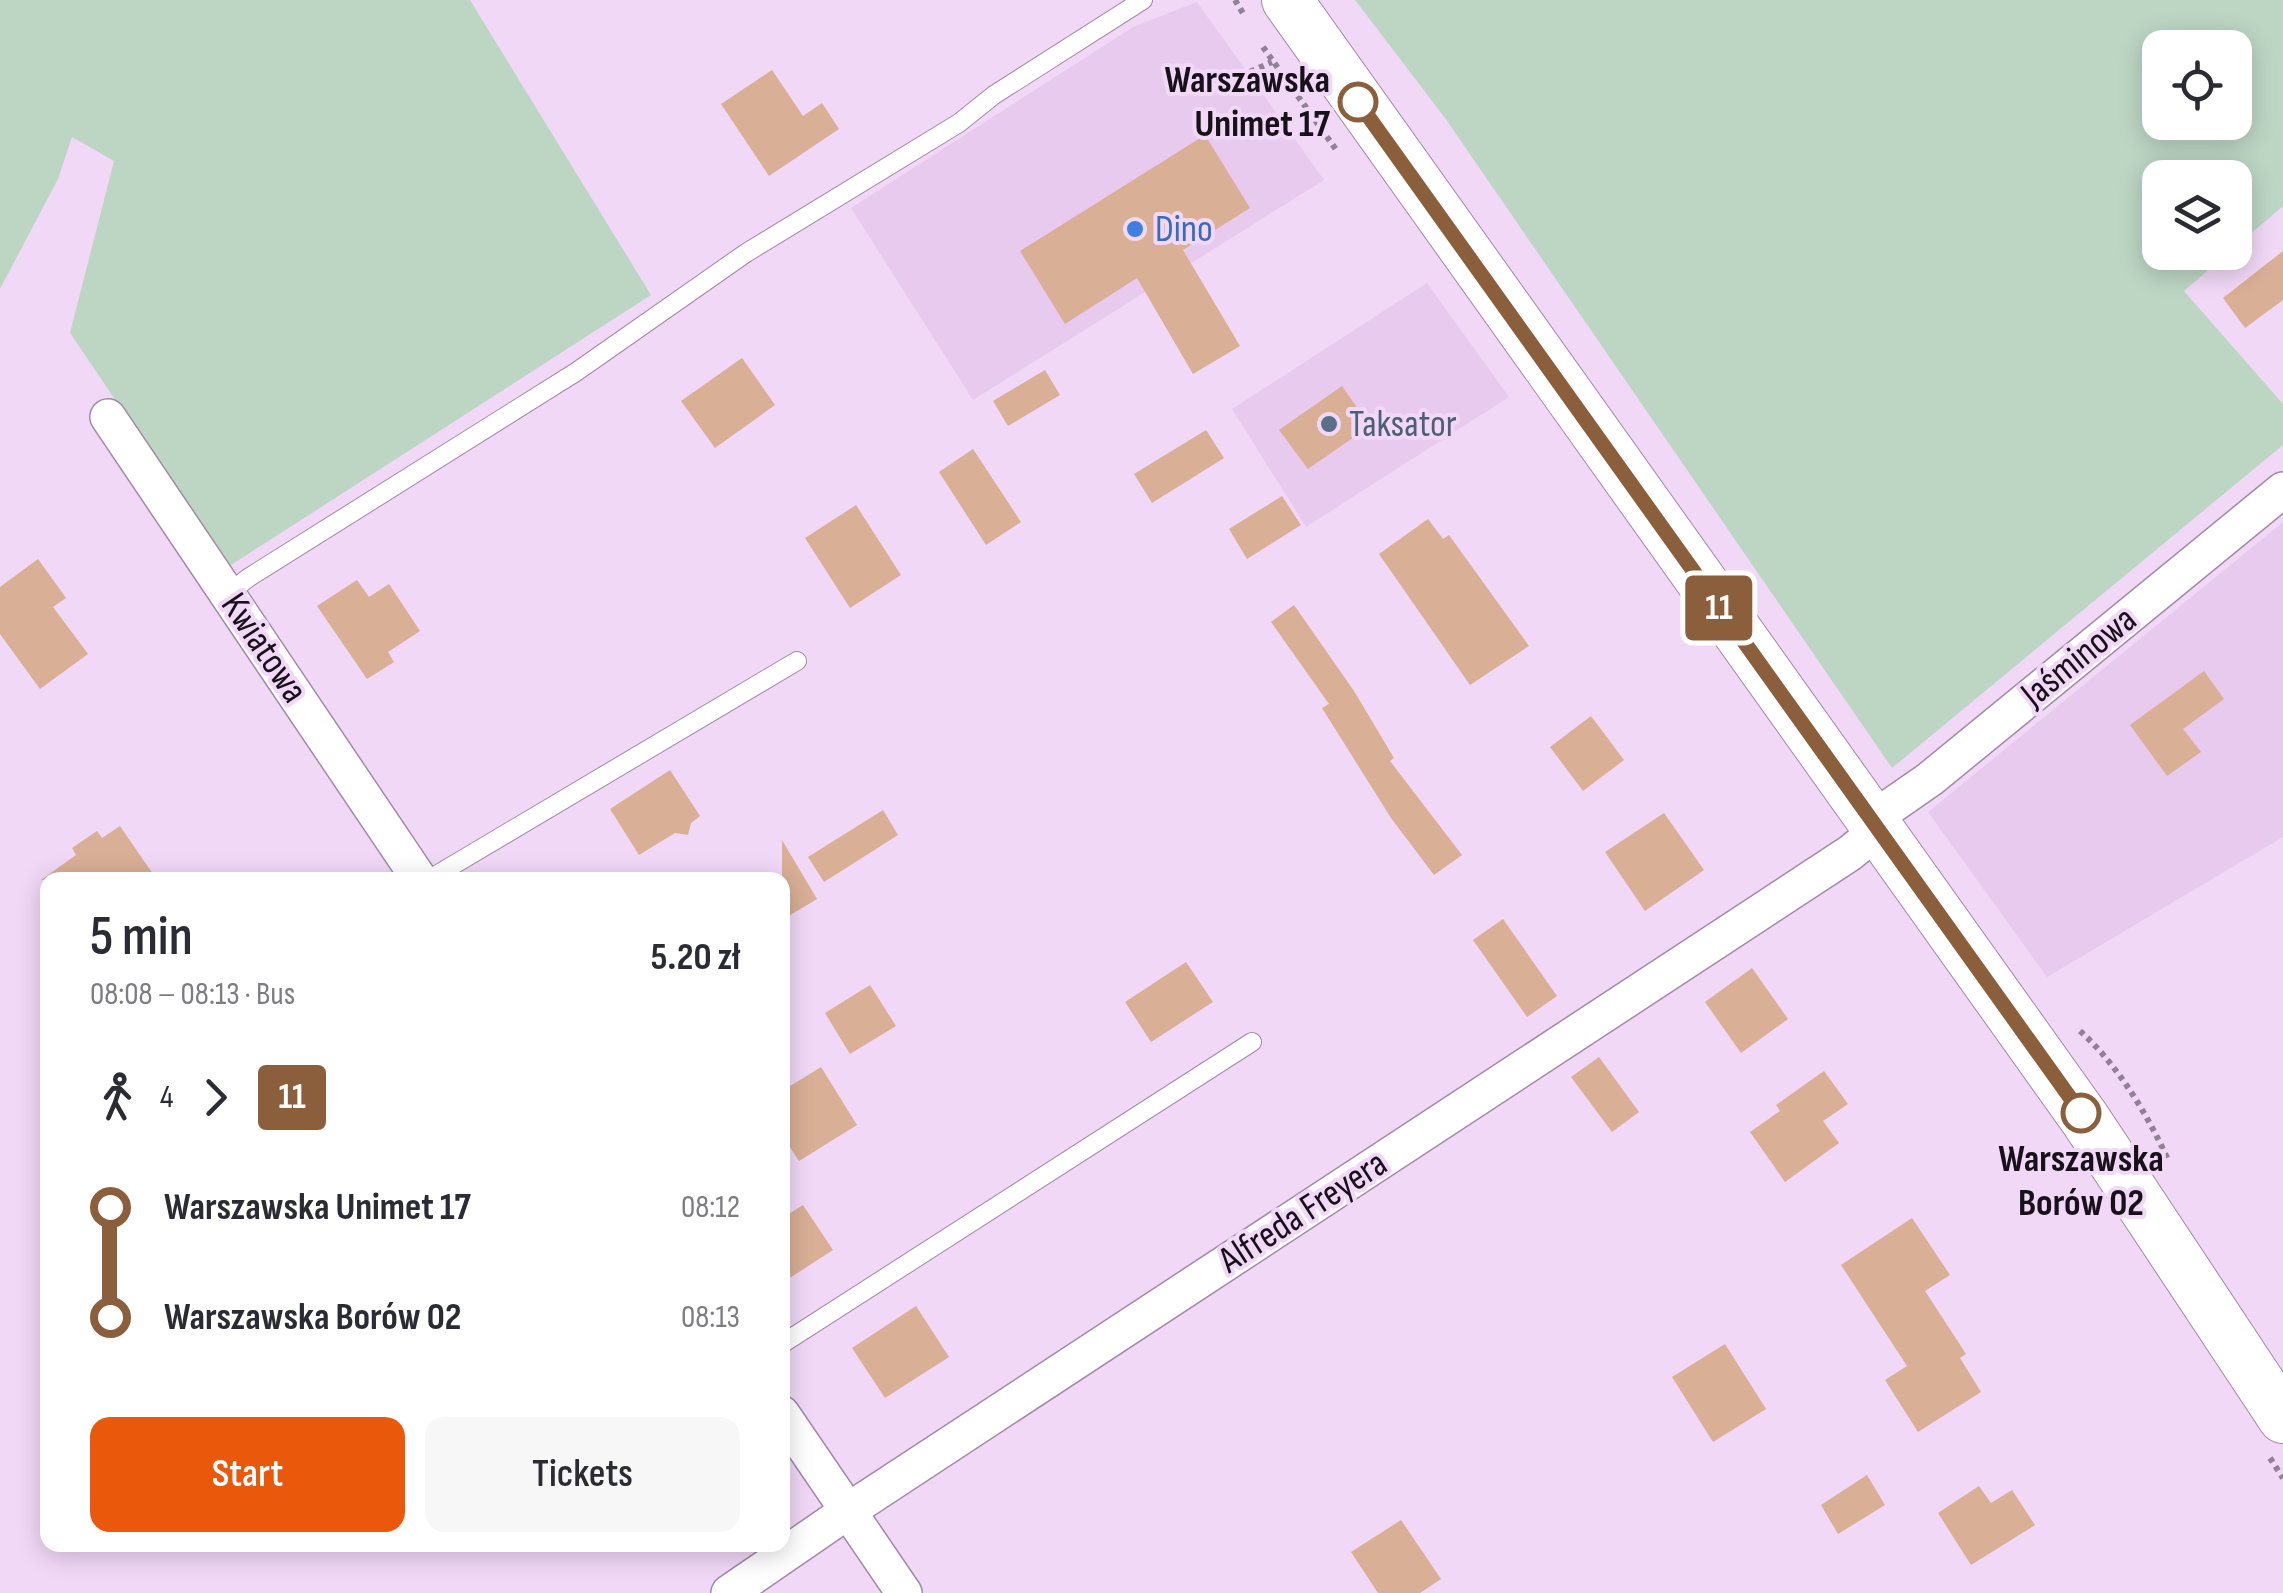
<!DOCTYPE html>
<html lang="en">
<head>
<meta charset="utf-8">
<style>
  :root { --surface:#fff; --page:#f7f7f7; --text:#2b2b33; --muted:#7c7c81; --accent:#ea580c }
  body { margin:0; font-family:"Sofia Sans Condensed",sans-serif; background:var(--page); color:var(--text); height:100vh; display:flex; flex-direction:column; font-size:38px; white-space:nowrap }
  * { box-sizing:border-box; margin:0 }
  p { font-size:32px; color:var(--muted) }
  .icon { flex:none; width:55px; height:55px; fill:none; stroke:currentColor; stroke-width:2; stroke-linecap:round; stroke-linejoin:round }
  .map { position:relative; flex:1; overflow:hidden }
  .details { position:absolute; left:40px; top:872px; width:750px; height:680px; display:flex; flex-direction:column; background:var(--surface); border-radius:20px; box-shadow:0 5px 25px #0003 }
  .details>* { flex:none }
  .badge { padding:0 20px; border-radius:8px; font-size:35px; line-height:65px }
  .controls { position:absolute; left:2142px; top:30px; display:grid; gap:20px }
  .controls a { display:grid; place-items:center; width:110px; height:110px; border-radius:20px; background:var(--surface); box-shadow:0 5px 25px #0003; font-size:50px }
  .map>.badge { position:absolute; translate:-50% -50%; box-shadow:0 0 0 5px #fff }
  .legs { display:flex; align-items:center; gap:15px; height:110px; padding:0 50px; font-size:32px }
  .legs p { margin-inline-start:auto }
  .head { display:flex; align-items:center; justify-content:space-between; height:170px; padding:0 50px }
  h1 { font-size:55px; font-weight:600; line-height:75px }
  .action { display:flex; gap:20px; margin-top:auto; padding:20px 50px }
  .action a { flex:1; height:115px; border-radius:20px; background:var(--accent); color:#fff; font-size:40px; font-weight:600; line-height:115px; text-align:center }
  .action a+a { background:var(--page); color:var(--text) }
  ul { padding:0 50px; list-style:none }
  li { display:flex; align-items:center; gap:35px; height:110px; font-size:38px }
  li i { display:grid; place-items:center; width:15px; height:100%; margin:0 12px; background:currentColor }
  li i::after { content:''; width:25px; height:25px; margin:-12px; border:8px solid; border-radius:50%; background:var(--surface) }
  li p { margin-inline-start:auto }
  li:first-child i { background:linear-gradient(#0000 50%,currentColor 0) }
  li:last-child i { background:linear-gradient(currentColor 50%,#0000 0) }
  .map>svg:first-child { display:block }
</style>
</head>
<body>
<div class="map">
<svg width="2283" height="1593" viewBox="0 0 2283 1593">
  <rect width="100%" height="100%" fill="#f1d8f7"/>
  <g fill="#e8caef">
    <path d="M1197,2L1324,180L973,400L851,208L1133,27Z"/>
    <path d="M1427,283L1509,397L1306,527L1232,409Z"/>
    <path d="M2283,522V837L2047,977L1928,812Z"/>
  </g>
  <g fill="#bdd6c4" fill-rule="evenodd">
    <path d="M0,0H470L651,295L228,567L70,333L114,161L72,137L58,179L0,289Z"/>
    <path d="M1355,0H2283V206L2235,247V178H2160V252L2228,253L2184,291L2283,404V445L1892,768L1445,118ZM2160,48H2235V122H2160Z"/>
  </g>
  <g fill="#d9af96">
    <path d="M772,70L803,116L822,103L839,129L769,176L721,104Z"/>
    <path d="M1205,135L1250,208L1183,250L1240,346L1193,374L1137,278L1065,324L1020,251Z"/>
    <path d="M2283,251V300L2245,328L2223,298Z"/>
    <path d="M742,358L775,405L715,448L681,401Z"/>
    <path d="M1045,370L1060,395L1008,426L993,401Z"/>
    <path d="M1342,386L1370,426L1308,469L1279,430Z"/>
    <path d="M1206,430L1224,458L1152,503L1134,474Z"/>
    <path d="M973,449L1021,522L986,545L939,472Z"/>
    <path d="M1282,496L1301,525L1247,559L1229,529Z"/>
    <path d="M856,505L901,575L850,608L805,538Z"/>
    <path d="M1428,519L1443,539L1449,535L1529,646L1470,685L1379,554Z"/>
    <path d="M38,559L66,598L53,607L88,654L40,689L0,634V587Z"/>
    <path d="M357,580L369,597L389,584L420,631L388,652L394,662L367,679L317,606Z"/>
    <path d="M1294,605L1354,691L1394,758L1390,761L1462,855L1434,875L1391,818L1322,708L1329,704L1271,622Z"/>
    <path d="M2204,671L2224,699L2183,729L2201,752L2167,776L2130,725Z"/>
    <path d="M1591,716L1624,760L1583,791L1550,747Z"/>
    <path d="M670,770L700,816L691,823L688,835L675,833L639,855L610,809Z"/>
    <path d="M883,810L898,835L824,882L808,857Z"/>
    <path d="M1664,813L1704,870L1645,911L1605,852Z"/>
    <path d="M120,826L157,880H41L76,855L72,848L97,831L102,838Z"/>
    <path d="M782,840L817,899L782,920Z"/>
    <path d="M1503,919L1557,996L1527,1017L1473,940Z"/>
    <path d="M1186,962L1213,1002L1151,1042L1125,1002Z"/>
    <path d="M1752,968L1788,1019L1741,1053L1705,1002Z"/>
    <path d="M870,985L896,1026L850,1054L825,1013Z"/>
    <path d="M1599,1057L1639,1112L1612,1132L1571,1077Z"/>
    <path d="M821,1067L857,1125L799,1161L782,1135V1091Z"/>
    <path d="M1824,1071L1848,1104L1823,1121L1839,1143L1785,1182L1750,1132L1780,1111L1776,1105Z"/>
    <path d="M803,1205L833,1250L782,1283V1218Z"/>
    <path d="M1912,1218L1950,1275L1925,1291L1966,1354L1960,1358L1981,1392L1918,1432L1885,1380L1907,1366L1841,1265Z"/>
    <path d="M916,1306L949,1357L885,1398L852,1348Z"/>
    <path d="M1725,1344L1766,1409L1713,1442L1672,1377Z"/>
    <path d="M1867,1475L1885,1505L1838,1534L1821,1505Z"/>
    <path d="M1979,1486L1991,1503L2012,1490L2035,1525L1971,1565L1938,1513Z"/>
    <path d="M1401,1520L1441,1579L1420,1593H1378L1351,1552Z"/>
  </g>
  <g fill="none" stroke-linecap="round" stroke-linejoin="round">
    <defs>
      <g id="lane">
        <path d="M228,594L248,578L576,372L746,253L959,123L994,95L1143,0"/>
        <path d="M428,880L797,661"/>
        <path d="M782,1344L1252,1042"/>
      </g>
      <g id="street">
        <path d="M108,417L420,880"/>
        <path d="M1871,820L1930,779L2283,490"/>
        <path d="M782,1414L904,1593"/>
        <path d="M729,1593L848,1511L1850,853L1877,831"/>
      </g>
      <path id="secondary" d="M1287,0L2085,1119L2283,1418"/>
    </defs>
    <use href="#lane" stroke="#a18aa6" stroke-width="20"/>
    <use href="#street" stroke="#a18aa6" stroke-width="38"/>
    <use href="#secondary" stroke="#a18aa6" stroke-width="52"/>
    <g stroke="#928096" stroke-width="6" stroke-dasharray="5 5" stroke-linecap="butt">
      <path d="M1235,0L1244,15"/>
      <path d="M1263,47L1337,151"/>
      <path d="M1193,75L1227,82L1272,62"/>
      <path d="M2080,1031C2117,1064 2148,1115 2168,1160"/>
      <path d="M2270,1458L2283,1478"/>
    </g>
    <use href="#lane" stroke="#fff" stroke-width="18"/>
    <use href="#street" stroke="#fff" stroke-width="35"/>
    <use href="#secondary" stroke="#fff" stroke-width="50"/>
  </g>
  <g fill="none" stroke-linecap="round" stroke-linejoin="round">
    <defs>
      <path id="line-1" d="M1358,102L2081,1113"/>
    </defs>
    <use href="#line-1" stroke="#fff" stroke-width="22"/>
    <use href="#line-1" stroke="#8b5e3c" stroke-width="15"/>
  </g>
  <g fill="#fff" stroke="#8b5e3c" stroke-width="5">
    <circle cx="1358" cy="102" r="18"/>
    <circle cx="2081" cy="1113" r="18"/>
  </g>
  <circle fill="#3f7fe0" stroke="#f1d8f7" stroke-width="4" cx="1135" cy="229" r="10"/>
  <circle fill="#5c6f8a" stroke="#f1d8f7" stroke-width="4" cx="1329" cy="424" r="10"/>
  <g text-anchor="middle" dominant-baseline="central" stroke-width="8" stroke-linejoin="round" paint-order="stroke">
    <g font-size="38" font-weight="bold" fill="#18101a" stroke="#f1d8f7" text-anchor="end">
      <text x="1330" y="80">Warszawska<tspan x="1330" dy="44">Unimet 17</tspan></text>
      <text x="2081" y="1159" text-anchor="middle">Warszawska<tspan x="2081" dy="44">Borów 02</tspan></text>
    </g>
    <g font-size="38" fill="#366cbe" stroke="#f1d8f7" text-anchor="start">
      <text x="1155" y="229">Dino</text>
    </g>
    <g font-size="38" fill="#4e5e75" stroke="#f1d8f7" text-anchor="start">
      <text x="1349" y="424">Taksator</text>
    </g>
    <g font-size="38" fill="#18101a" stroke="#f1d8f7">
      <text transform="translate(264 648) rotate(56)">Kwiatowa</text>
      <text transform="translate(2079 657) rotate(-39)">Jaśminowa</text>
      <text transform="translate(1303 1212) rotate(-33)">Alfreda Freyera</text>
    </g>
  </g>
</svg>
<div class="controls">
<a><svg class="icon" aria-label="locate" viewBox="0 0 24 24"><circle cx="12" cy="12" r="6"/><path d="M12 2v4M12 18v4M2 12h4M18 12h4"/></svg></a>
<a><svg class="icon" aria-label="layers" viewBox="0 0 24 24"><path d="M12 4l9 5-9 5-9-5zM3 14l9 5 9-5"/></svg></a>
</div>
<b class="badge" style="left:1719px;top:608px;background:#8b5e3c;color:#fff">11</b>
<section class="details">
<div class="head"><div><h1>5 min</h1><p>08:08 – 08:13 · Bus</p></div><b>5.20 zł</b></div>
<div class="legs"><svg class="icon" aria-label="walk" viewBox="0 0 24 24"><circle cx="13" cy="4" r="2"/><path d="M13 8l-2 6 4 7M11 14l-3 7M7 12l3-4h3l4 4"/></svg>4<svg class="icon" aria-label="forward" viewBox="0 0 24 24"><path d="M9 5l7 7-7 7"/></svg><b class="badge" style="background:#8b5e3c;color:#fff">11</b></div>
<ul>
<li><i style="color:#8b5e3c"></i><b>Warszawska Unimet 17</b><p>08:12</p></li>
<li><i style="color:#8b5e3c"></i><b>Warszawska Borów 02</b><p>08:13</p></li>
</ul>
<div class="action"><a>Start</a><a>Tickets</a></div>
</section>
</div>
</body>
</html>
